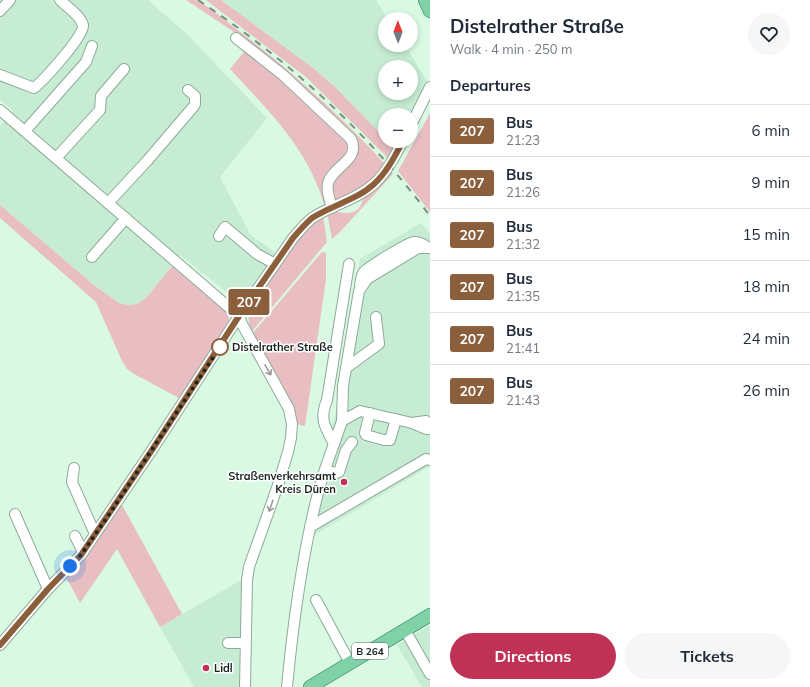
<!DOCTYPE html>
<html lang="en">
<head>
<meta charset="utf-8">
<style>
  :root { --surface:#fff; --page:#f6f6f7; --text:#1f2937; --muted:#747a83; --line:#e0e1e3; --accent:#c03156 }
  body { margin:0; font-family:Mulish,sans-serif; background:var(--page); color:var(--text); height:100vh; display:flex; flex-direction:column; font-size:15px; white-space:nowrap }
  * { box-sizing:border-box; margin:0 }
  p { font-size:13px; color:var(--muted) }
  .icon { flex:none; width:22px; height:22px; fill:none; stroke:currentColor; stroke-width:2; stroke-linecap:round; stroke-linejoin:round }
  .map { position:relative; flex:1; overflow:hidden }
  .side { display:flex; flex-direction:column; background:var(--surface); width:380px }
  .side>* { flex:none }
  .badge { padding:0 8px; border-radius:3px; font-size:14px; line-height:26px }
  .needle { width:26px; rotate:359deg }
  .buttons { position:absolute; left:378px; top:12px; display:grid; gap:8px }
  .buttons a { display:grid; place-items:center; width:40px; height:40px; border-radius:50%; background:var(--surface); box-shadow:0 2px 6px #0003; font-size:20px }
  .you { position:absolute; width:20px; height:20px; margin:-10px; border:3px solid #fff; border-radius:50%; background:#1a73e8; box-shadow:0 0 0 6px #1a73e833 }
  .map>.badge { position:absolute; translate:-50% -50%; box-shadow:0 0 0 2px #fff }
  h2 { padding:0 20px; font-size:15px; line-height:36px }
  .round { display:grid; place-items:center; flex:none; width:42px; height:42px; border-radius:21px; background:var(--page) }
  .headline { display:flex; align-items:center; justify-content:space-between; height:68px; padding:0 20px }
  h1 { font-size:19px; font-weight:700; line-height:30px }
  .primary-button { display:flex; gap:8px; margin-top:auto; padding:8px 20px }
  .primary-button a { flex:1; height:46px; border-radius:24px; background:var(--accent); color:#fff; font-size:16px; font-weight:700; line-height:46px; text-align:center }
  .primary-button a+a { background:var(--page); color:var(--text) }
  ul { padding:0; list-style:none }
  li { display:flex; align-items:center; gap:12px; height:52px; padding:0 20px; border-top:1px solid var(--line) }
  li div { flex:1 }
  li b { display:block; font-size:15px }
  li em { font-style:normal }
  li .badge { min-width:44px; font-weight:700; text-align:center }
  main { display:flex; flex:1; min-height:0 }
  .map>svg:first-child { display:block }
</style>
</head>
<body>
<main>
<div class="map">
<svg width="430" height="687" viewBox="0 0 430 687">
  <rect width="100%" height="100%" fill="#d9f9e3"/>
  <g fill="#c6edd3" fill-rule="evenodd">
    <path d="M0,0H148L187,34L267,118L220,177L250,234L277,254L248,294L243,298H234L180,255L147,297L137,304L128,305L119,303L95,286L0,205V126L13,111L0,100Z"/>
    <path d="M221,0H376L388,19H385V45H405L427,81L409,115H385V138L335,87L313,68ZM385,67H411V93H385Z"/>
    <path d="M421,223L430,234V466L313,536L315,488L335,416L360,259Z"/>
    <path d="M243,579L239,687H194L160,627Z"/>
    <path d="M430,625V687H422L397,645Z"/>
  </g>
  <g fill="#e9bec3">
    <path d="M186,0C188,0 192,0 195,0C203,2 223,18 230,24C286,66 338,113 386,165L367,185L325,207C309,150 269,111 230,69L247,48L355,146L250,46L231,30Z"/>
    <path d="M206,0H221L313,68L335,87L385,138V141H389L394,144L388,158L307,78Z"/>
    <path d="M430,113V212L398,171Z"/>
    <path d="M391,171L393,174L339,233L332,239L327,213C336,209 347,216 355,211C362,208 361,201 365,195C371,186 383,179 391,171Z"/>
    <path d="M0,205L95,286L119,303L128,305L137,304L147,297L172,266L227,312L229,319L228,325L179,398L136,375L127,369L122,361L96,302L0,218Z"/>
    <path d="M323,216L327,242L252,331C248,322 247,316 252,308L301,233Z"/>
    <path d="M322,252L326,253V279L305,426L296,424L252,334Z"/>
    <path d="M121,503L182,614L160,627L117,549L80,603L66,577L86,555Z"/>
  </g>
  <g fill="none" stroke-linecap="round" stroke-linejoin="round">
    <defs>
      <g id="minor">
        <path d="M0,11L10,0"/>
        <path d="M236,38L283,75L351,139C361,160 333,166 328,183C326,191 330,200 332,208"/>
        <path d="M0,75L34,88C43,81 86,34 83,25C80,15 67,7 60,0"/>
        <path d="M0,110L239,316L242,324L289,409L292,424L291,438L288,452L277,488L249,567L247,580L245,687"/>
        <path d="M411,125L430,87"/>
        <path d="M25,131L86,62L92,46"/>
        <path d="M56,158L100,110L101,96L124,69"/>
        <path d="M108,203L147,161L194,106L195,104V96L188,90"/>
        <path d="M219,236L225,227L257,254L275,264"/>
        <path d="M92,257L126,218"/>
        <path d="M360,285C361,282 361,276 363,273C366,268 409,242 414,242C419,242 423,244 426,246"/>
        <path d="M346,368L379,344L376,317"/>
        <path d="M370,413L365,433L366,435L384,440H390L396,419"/>
        <path d="M342,421L343,386L359,291L367,279L418,248H430"/>
        <path d="M412,423L426,429H430"/>
        <path d="M334,444C325,427 319,419 327,400L349,264"/>
        <path d="M74,468L72,482L95,534"/>
        <path d="M325,470L336,473L339,472L346,450L352,442"/>
        <path d="M15,514L48,589"/>
        <path d="M310,527L426,459L430,460"/>
        <path d="M75,536L83,552"/>
        <path d="M316,600L350,663"/>
        <path d="M405,630L430,674"/>
        <path d="M228,643H245"/>
        <path d="M0,645L48,589L81,555L152,450L239,316L293,238C299,231 305,224 312,218C332,205 356,200 374,184C387,172 395,156 403,141"/>
        <path d="M287,687C293,623 302,556 318,493C324,469 334,445 342,421L360,411L412,423L426,421"/>
      </g>
      <g id="major">
        <path d="M425,0L430,11"/>
        <path d="M310,687L430,615"/>
      </g>
    </defs>
    <use href="#minor" stroke="#8dab97" stroke-width="12"/>
    <use href="#major" stroke="#258051" stroke-width="14"/>
    <use href="#minor" stroke="#fff" stroke-width="10"/>
    <use href="#major" stroke="#80d1a7" stroke-width="13"/>
    <path stroke="#7a9081" stroke-width="2" stroke-dasharray="7 7" stroke-linecap="butt" d="M198,0C288,60 365,129 430,216"/>
  </g>
  <defs><path id="oneway-shaft" d="M-6 0H5M1.5-3L5.5 0L1.5 3" fill="none" stroke-width="1.6" stroke-linecap="round" stroke-linejoin="round"/></defs>
  <g stroke="#989c99">
    <use href="#oneway-shaft" transform="translate(268 370) rotate(60)"/>
    <use href="#oneway-shaft" transform="translate(271 506) rotate(109)"/>
  </g>
  <g fill="none" stroke-linecap="round" stroke-linejoin="round">
    <defs>
      <path id="line" d="M0,645L48,589L81,555L152,450L239,316L293,238C299,231 305,224 312,218C332,205 357,200 374,184C387,172 395,156 403,141"/>
    </defs>
    <use href="#line" stroke="#fff" stroke-width="9"/>
    <use href="#line" stroke="#8b5e3c" stroke-width="6"/>
    <path stroke="#19241d" stroke-width="4" stroke-dasharray="0 7.2" d="M70,566L81,555L110,513L220,347"/>
  </g>
  <circle fill="#fff" stroke="#8b5e3c" stroke-width="2" cx="220" cy="347" r="8"/>
  <g fill="#c03156" stroke="#fff" stroke-width="1.5">
    <circle cx="344" cy="482" r="4"/>
    <circle cx="206" cy="668" r="4"/>
  </g>
  <g text-anchor="middle" dominant-baseline="central" stroke-width="3" stroke-linejoin="round" paint-order="stroke">
    <rect fill="#fff" stroke="#5e6661" stroke-width="1" x="352" y="643" width="36" height="16" rx="3"/>
    <g font-size="10" font-weight="bold" fill="#19241d">
      <text x="370" y="651">B 264</text>
    </g>
    <g font-size="11" font-weight="bold" fill="#19241d" stroke="#fff" text-anchor="start">
      <text x="232" y="347">Distelrather Straße</text>
    </g>
    <g font-size="11" font-weight="bold" fill="#19241d" stroke="#fff" text-anchor="end">
      <text x="336" y="476">Straßenverkehrsamt<tspan x="336" dy="13">Kreis Düren</tspan></text>
      <text x="214" y="668" text-anchor="start">Lidl</text>
    </g>
  </g>
</svg>
<div class="buttons">
<a><svg class="needle" viewBox="-14 -14 28 28"><path d="M0-13l5 13h-10z" fill="#e53935"/><path d="M0 13l5-13h-10z" fill="#747a83"/></svg></a>
<a>+</a>
<a>−</a>
</div>
<div class="you" style="left:70px;top:566px"></div>
<b class="badge" style="left:249px;top:302px;background:#8b5e3c;color:#fff">207</b>
</div>
<section class="side">
<div class="headline"><div><h1>Distelrather Straße</h1><p>Walk · 4 min · 250 m</p></div><a class="round"><svg class="icon" aria-label="heart" viewBox="0 0 24 24"><path d="M12 20l-8-8c-3-5 5-10 8-4 3-6 11-1 8 4z"/></svg></a></div>
<h2>Departures</h2>
<ul>
<li><span class="badge" style="background:#8b5e3c;color:#fff">207</span><div><b>Bus</b><p>21:23</p></div><em>6 min</em></li>
<li><span class="badge" style="background:#8b5e3c;color:#fff">207</span><div><b>Bus</b><p>21:26</p></div><em>9 min</em></li>
<li><span class="badge" style="background:#8b5e3c;color:#fff">207</span><div><b>Bus</b><p>21:32</p></div><em>15 min</em></li>
<li><span class="badge" style="background:#8b5e3c;color:#fff">207</span><div><b>Bus</b><p>21:35</p></div><em>18 min</em></li>
<li><span class="badge" style="background:#8b5e3c;color:#fff">207</span><div><b>Bus</b><p>21:41</p></div><em>24 min</em></li>
<li><span class="badge" style="background:#8b5e3c;color:#fff">207</span><div><b>Bus</b><p>21:43</p></div><em>26 min</em></li>
</ul>
<div class="primary-button"><a>Directions</a><a>Tickets</a></div>
</section>
</main>
</body>
</html>
